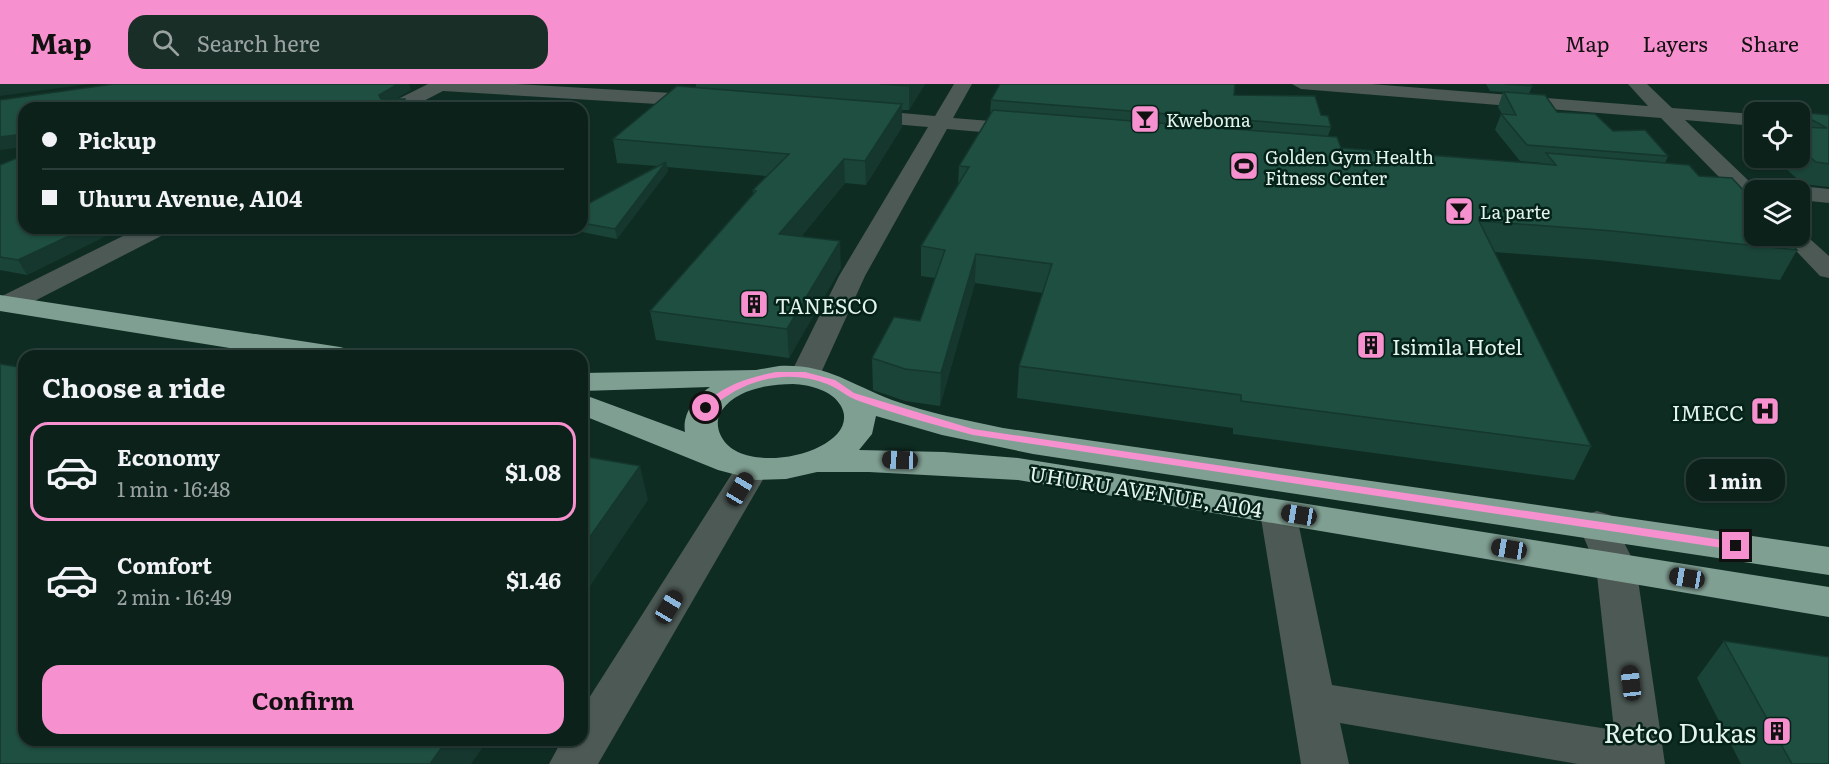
<!DOCTYPE html>
<html lang="en">
<head>
<meta charset="utf-8">
<style>
	body { margin:0; font-family:Literata,serif; background:#192e27; color:#f1f3f6; height:100vh; display:flex; flex-direction:column; font-size:22px; white-space:nowrap }
	* { box-sizing:border-box; margin:0 }
	p { font-size:20px; color:#9aa3a2 }
	.icon { flex:none; width:33px; height:33px; fill:none; stroke:currentColor; stroke-width:2; stroke-linecap:round; stroke-linejoin:round }
	.map { position:relative; flex:1; overflow:hidden }
	.side { position:absolute; left:18px; top:266px; width:570px; height:396px; display:flex; flex-direction:column; background:#0b211a; border-radius:18px; box-shadow:0 2px 4px #0004,0 0 0 2px #2b3e39 }
	.side>* { flex:none }
	.top-card { position:absolute; left:18px; top:18px; width:570px; height:132px; border-radius:18px; box-shadow:0 2px 4px #0004,0 0 0 2px #2b3e39; display:grid; align-content:center; height:132px; padding:0 24px; background:#0b211a }
	.controls { position:absolute; left:1744px; top:18px; display:grid; gap:12px }
	.controls a { display:grid; place-items:center; width:66px; height:66px; border-radius:12px; background:#0b211a; box-shadow:0 2px 4px #0004,0 0 0 2px #2b3e39; font-size:30px }
	.end { position:absolute; width:27px; height:27px; margin:-14px; border:8px solid #f790ce; background:#111; box-shadow:0 0 0 3px #111 }
	.from { border-radius:50% }
	.bubble { position:absolute; height:42px; border-radius:18px; background:#0b211a; box-shadow:0 2px 4px #0004,0 0 0 2px #2b3e39; font-size:20px; font-weight:700; line-height:42px; text-align:center }
	.car { position:absolute; width:18px; height:36px; margin:-18px -9px; border-radius:8px; box-shadow:0 0 4px 2px #0007; background:linear-gradient(#222 24%,#8ab4d8 0 40%,#222 0 76%,#8ab4d8 0 86%,#222 0) }
	.top-card b { display:flex; align-items:center; gap:21px; height:57px; font-size:22px }
	.top-card b+b { border-top:2px solid #2b3e39 }
	.top-card i { width:15px; height:15px; background:#f1f3f6 }
	ul { padding:0; list-style:none }
	li { display:flex; align-items:center; gap:18px; height:99px; margin:0 12px 9px; padding:0 12px; border:3px solid transparent; border-radius:18px }
	li div { flex:1 }
	li b { display:block; font-size:22px }
	li em { font-style:normal; font-weight:700 }
	li.active { border-color:#f790ce }
	li>.icon { width:54px; height:54px; stroke-width:1.5 }
	h2 { padding:0 24px; font-size:27px; line-height:72px }
	.primary-button { display:flex; gap:12px; margin-top:auto; padding:12px 24px }
	.primary-button a { flex:1; height:69px; border-radius:18px; background:#f790ce; color:#111; font-size:24px; font-weight:700; line-height:69px; text-align:center }
	header { display:flex; align-items:center; gap:36px; box-sizing:border-box; height:84px; padding:0 30px; background:#f790ce; color:#111 }
	header strong { font-size:28px }
	nav { display:flex; gap:33px; margin-inline-start:auto; font-size:21px }
	.search { width:420px; height:54px; background:#192e27; display:flex; align-items:center; gap:15px; box-sizing:border-box; padding:0 21px; border-radius:18px; color:#9aa3a2; font-size:22px }
	.map>svg:first-child { display:block }
</style>
</head>
<body>
<header>
<strong>Map</strong>
<div class="search"><svg class="icon" aria-label="search" viewBox="0 0 24 24"><circle cx="10" cy="10" r="6"/><path d="M15 15l6 6"/></svg>Search here</div>
<nav><a>Map</a><a>Layers</a><a>Share</a></nav>
</header>
<div class="map">
<svg width="1829" height="680" viewBox="0 0 1829 680">
	<rect width="100%" height="100%" fill="#0f2c23"/>
	<g fill="none" stroke-linecap="round" stroke-linejoin="round">
		<!-- minor -->
		<path fill="#4c5954" fill-rule="evenodd" d="M428 0H516L707 11 716 17 707 23 443 7 410 24H385L388 20Z
			M954 0H972L953 34 1027 40 1034 42 1037 46 1034 50 1027 52 947 45 865 192 820 291 816 298 805 300 794 298 790 291 839 192 928 43 857 37 847 31 857 25 935 32Z
			M1292 0H1371L1648 22 1628 0H1647L1672 24 1755 30V42L1685 36 1750 98 1775 101 1778 106H1755V115L1749 117 1737 111 1689 106 1686 101 1689 96H1722L1661 34 1301 5Z
			M1800 102 1829 105V119L1800 116V106H1790Z
			M139 144H170L167 149 17 226 0 227V213Z
			M1800 146 1829 172V194L1820 192 1782 152H1800Z
			M752 374 764 377 769 385 598 680H549L562 656H582V625L740 377Z
			M1278 416 1291 419 1296 428 1332 601 1614 646 1596 482 1578 440 1584 431 1597 427 1610 431 1636 482 1665 680H1578L1340 639 1349 680H1301L1260 428 1265 419Z"/>
		<!-- highway -->
		<path fill="#809f93" fill-rule="evenodd" d="M0 211 340 263 351 266 355 272H280L0 227Z
			M779 282C828 280 849 300 892 316 928 329 965 336 1003 344L1829 463V491L1033 370 942 351 876 332 872 350 859 366 944 368 1018 374 1829 503V533L1018 396 869 388H817L786 395 756 396 718 386 582 331V310L685 348C682 330 695 313 710 303L582 307V289L756 286ZM793 300C810 301 832 306 841 322 865 366 743 397 721 352 717 344 716 334 722 326 737 305 769 300 793 300Z"/>
	</g>
	<!-- wall -->
	<path fill="#1a4437" d="M696 0H925L909 26H902V43L866 101 845 99 801 153 841 184 789 274 656 256 650 227 753 110V106L766 92 667 83 668 87 617 155 562 144H582V123L657 82 617 79 613 55 696 3Z
		M1486 0H1530L1532 2 1529 10 1557 28 1613 47 1668 72 1665 79 1699 92 1797 166 1780 196 1600 176 1494 168 1591 362 1574 396 1233 350V344L1017 314 1019 282 1043 209 975 199 940 322 905 317 873 306 872 274 920 237 935 194 921 192V162L958 101 959 82 990 30 991 16 1234 11 1321 31 1331 43 1328 52 1341 64 1541 80 1542 79 1520 77 1495 46 1501 30H1502L1498 23 1503 8 1490 7Z
		M1797 28 1829 31V103L1803 100 1774 74H1800V28Z
		M0 81 24 144H122L27 191 0 186Z
		M1724 557 1829 680H1741L1697 594Z"/>
	<!-- shaded-wall -->
	<path fill="#15372d" d="M0 0H89L0 12Z
		M398 0H409L411 6 383 23 379 11Z
		M910 0H925L909 26V2Z
		M405 15 408 24H403Z
		M902 20V43L866 101 865 77Z
		M24 50V63L0 66V53Z
		M844 75 845 99 781 178 779 150Z
		M666 78 668 87 617 155 615 145Z
		M86 144H122L27 191 18 176Z
		M840 157 841 184 789 274 787 245Z
		M976 170 975 199 940 322 941 289Z
		M640 382 648 416 582 514V464Z
		M447 656H488L471 680H430Z"/>
	<!-- building -->
	<path fill="#1e4f40" stroke="#15372d" stroke-width="1.5" d="M113 0H398L379 11 381 15H405L403 24H24V50L0 53V16Z
		M880 0H910L909 2Z
		M1000 0H1235L1234 11 1315 12 1321 31 1328 32 1331 43 991 16Z
		M1505 0H1530L1532 2Z
		M677 2 902 20 865 77 844 75 779 150 840 157 787 245 650 227 756 107 753 106 789 70 613 55Z
		M1504 8 1545 11 1557 28 1595 30 1613 47 1645 46 1668 72 1527 61 1501 30 1516 31Z
		M993 26 1337 53 1341 64 1556 81 1546 69 1689 81 1699 92 1732 94 1755 119V152H1784L1797 166 1613 147 1479 137 1591 362 1241 317V311L1019 282 1052 180 976 170 941 289 905 285 872 274 894 233 920 237 945 166 921 162 969 83 959 82Z
		M1797 28 1829 31V80L1816 78 1800 65V43L1827 44Z
		M24 71V144H86L18 176 0 173V81Z
		M666 78 615 145 582 139V123Z
		M0 280 24 284V656H447L430 680H0Z
		M582 372 640 382 582 464Z
		M1724 557 1829 573V680H1792Z"/>
	<!-- route -->
	<path fill="#f790ce" d="M776 288H805L835 296 854 309 973 345 1736 458 1742 462 1736 466 973 351C934 341 896 330 859 317 847 313 838 304 827 300 785 283 740 297 709 326L701 324C722 301 747 294 776 288Z"/>
	<!-- icons -->
	<defs>
		<g id="bar-square" transform="scale(1.5)"><rect x="-9" y="-9" width="18" height="18" rx="4" fill="#f790ce" stroke="#052219"/><path d="M-6-5H6L.8 .8V4.5H3.5V6h-7V4.5H-.8V.8Z" fill="#111"/></g>
		<g id="stadium-square" transform="scale(1.5)"><rect x="-9" y="-9" width="18" height="18" rx="4" fill="#f790ce" stroke="#052219"/><path d="M0-5a6.5 5 0 1 0 0 10a6.5 5 0 1 0 0-10ZM-3.5-1.8h7v3.6h-7Z" fill="#111"/></g>
		<g id="building-square" transform="scale(1.5)"><rect x="-9" y="-9" width="18" height="18" rx="4" fill="#f790ce" stroke="#052219"/><path d="M-4-6H4V6H1V3H-1V6H-4ZM-2.5-4.3h1.7v1.8h-1.7ZM.8-4.3h1.7v1.8H.8ZM-2.5-1h1.7V.8h-1.7ZM.8-1h1.7V.8H.8Z" fill="#111"/></g>
		<g id="hospital-square" transform="scale(1.5)"><rect x="-9" y="-9" width="18" height="18" rx="4" fill="#f790ce" stroke="#052219"/><path d="M-5-5h3v3.5h4V-5h3V5h-3V1.5h-4V5h-3Z" fill="#111"/></g>
	</defs>
	<g fill-rule="evenodd">
		<use href="#bar-square" x="1145" y="35"/>
		<use href="#stadium-square" x="1244" y="82"/>
		<use href="#bar-square" x="1459" y="127"/>
		<use href="#building-square" x="754" y="220"/>
		<use href="#building-square" x="1371" y="261"/>
		<use href="#hospital-square" x="1765" y="327"/>
		<use href="#building-square" x="1777" y="647"/>
	</g>
	<g text-anchor="middle" dominant-baseline="central" stroke-width="5" stroke-linejoin="round" paint-order="stroke">
		<!-- far-poi labels -->
		<g font-size="18" fill="#e3f3ed" stroke="#052219" text-anchor="start">
			<text x="1166" y="35">Kweboma</text>
			<text x="1265" y="72">Golden Gym Health<tspan x="1265" dy="21">Fitness Center</tspan></text>
			<text x="1480" y="127">La parte</text>
		</g>
		<!-- poi labels -->
		<g font-size="21" fill="#e3f3ed" stroke="#052219" text-anchor="start">
			<text x="775" y="220">TANESCO</text>
			<text x="1392" y="261">Isimila Hotel</text>
			<text x="1744" y="327" text-anchor="end">IMECC</text>
		</g>
		<!-- street labels -->
		<g font-size="21" fill="#e3f3ed" stroke="#052219">
			<text transform="translate(1146 406) rotate(9)">UHURU AVENUE, A104</text>
		</g>
		<!-- near-poi labels -->
		<g font-size="26" fill="#e3f3ed" stroke="#052219" text-anchor="end">
			<text x="1756" y="647">Retco Dukas</text>
		</g>
	</g>
</svg>
<div class="controls">
<a><svg class="icon" aria-label="locate" viewBox="0 0 24 24"><circle cx="12" cy="12" r="6"/><path d="M12 2v4M12 18v4M2 12h4M18 12h4"/></svg></a>
<a><svg class="icon" aria-label="layers" viewBox="0 0 24 24"><path d="M12 4l9 5-9 5-9-5zM3 14l9 5 9-5"/></svg></a>
</div>
<i class="end from" style="left:706px;top:324px"></i>
<i class="end" style="left:1736px;top:462px"></i>
<div class="bubble" style="left:1686px;top:375px;width:99px">1 min</div>
<i class="car" style="left:900px;top:376px;rotate:272deg"></i>
<i class="car" style="left:740px;top:405px;rotate:31deg"></i>
<i class="car" style="left:1299px;top:431px;rotate:280deg"></i>
<i class="car" style="left:1509px;top:465px;rotate:279deg"></i>
<i class="car" style="left:1687px;top:494px;rotate:280deg"></i>
<i class="car" style="left:669px;top:523px;rotate:31deg"></i>
<i class="car" style="left:1631px;top:599px;rotate:353deg"></i>
<div class="top-card">
<b><i class="from"></i>Pickup</b>
<b><i></i>Uhuru Avenue, A104</b>
</div>
<section class="side">
<h2>Choose a ride</h2>
<ul>
<li class="active"><svg class="icon" aria-label="car" viewBox="0 0 24 24"><path d="M5 17H2v-5l4-1 3-4h7l3 4 3 1v5h-3M9 17h6M6 11h13"/><circle cx="7" cy="17" r="2"/><circle cx="17" cy="17" r="2"/></svg><div><b>Economy</b><p>1 min · 16:48</p></div><em>$1.08</em></li>
<li><svg class="icon" aria-label="car" viewBox="0 0 24 24"><path d="M5 17H2v-5l4-1 3-4h7l3 4 3 1v5h-3M9 17h6M6 11h13"/><circle cx="7" cy="17" r="2"/><circle cx="17" cy="17" r="2"/></svg><div><b>Comfort</b><p>2 min · 16:49</p></div><em>$1.46</em></li>
</ul>
<div class="primary-button"><a>Confirm</a></div>
</section>
</div>
</body>
</html>
